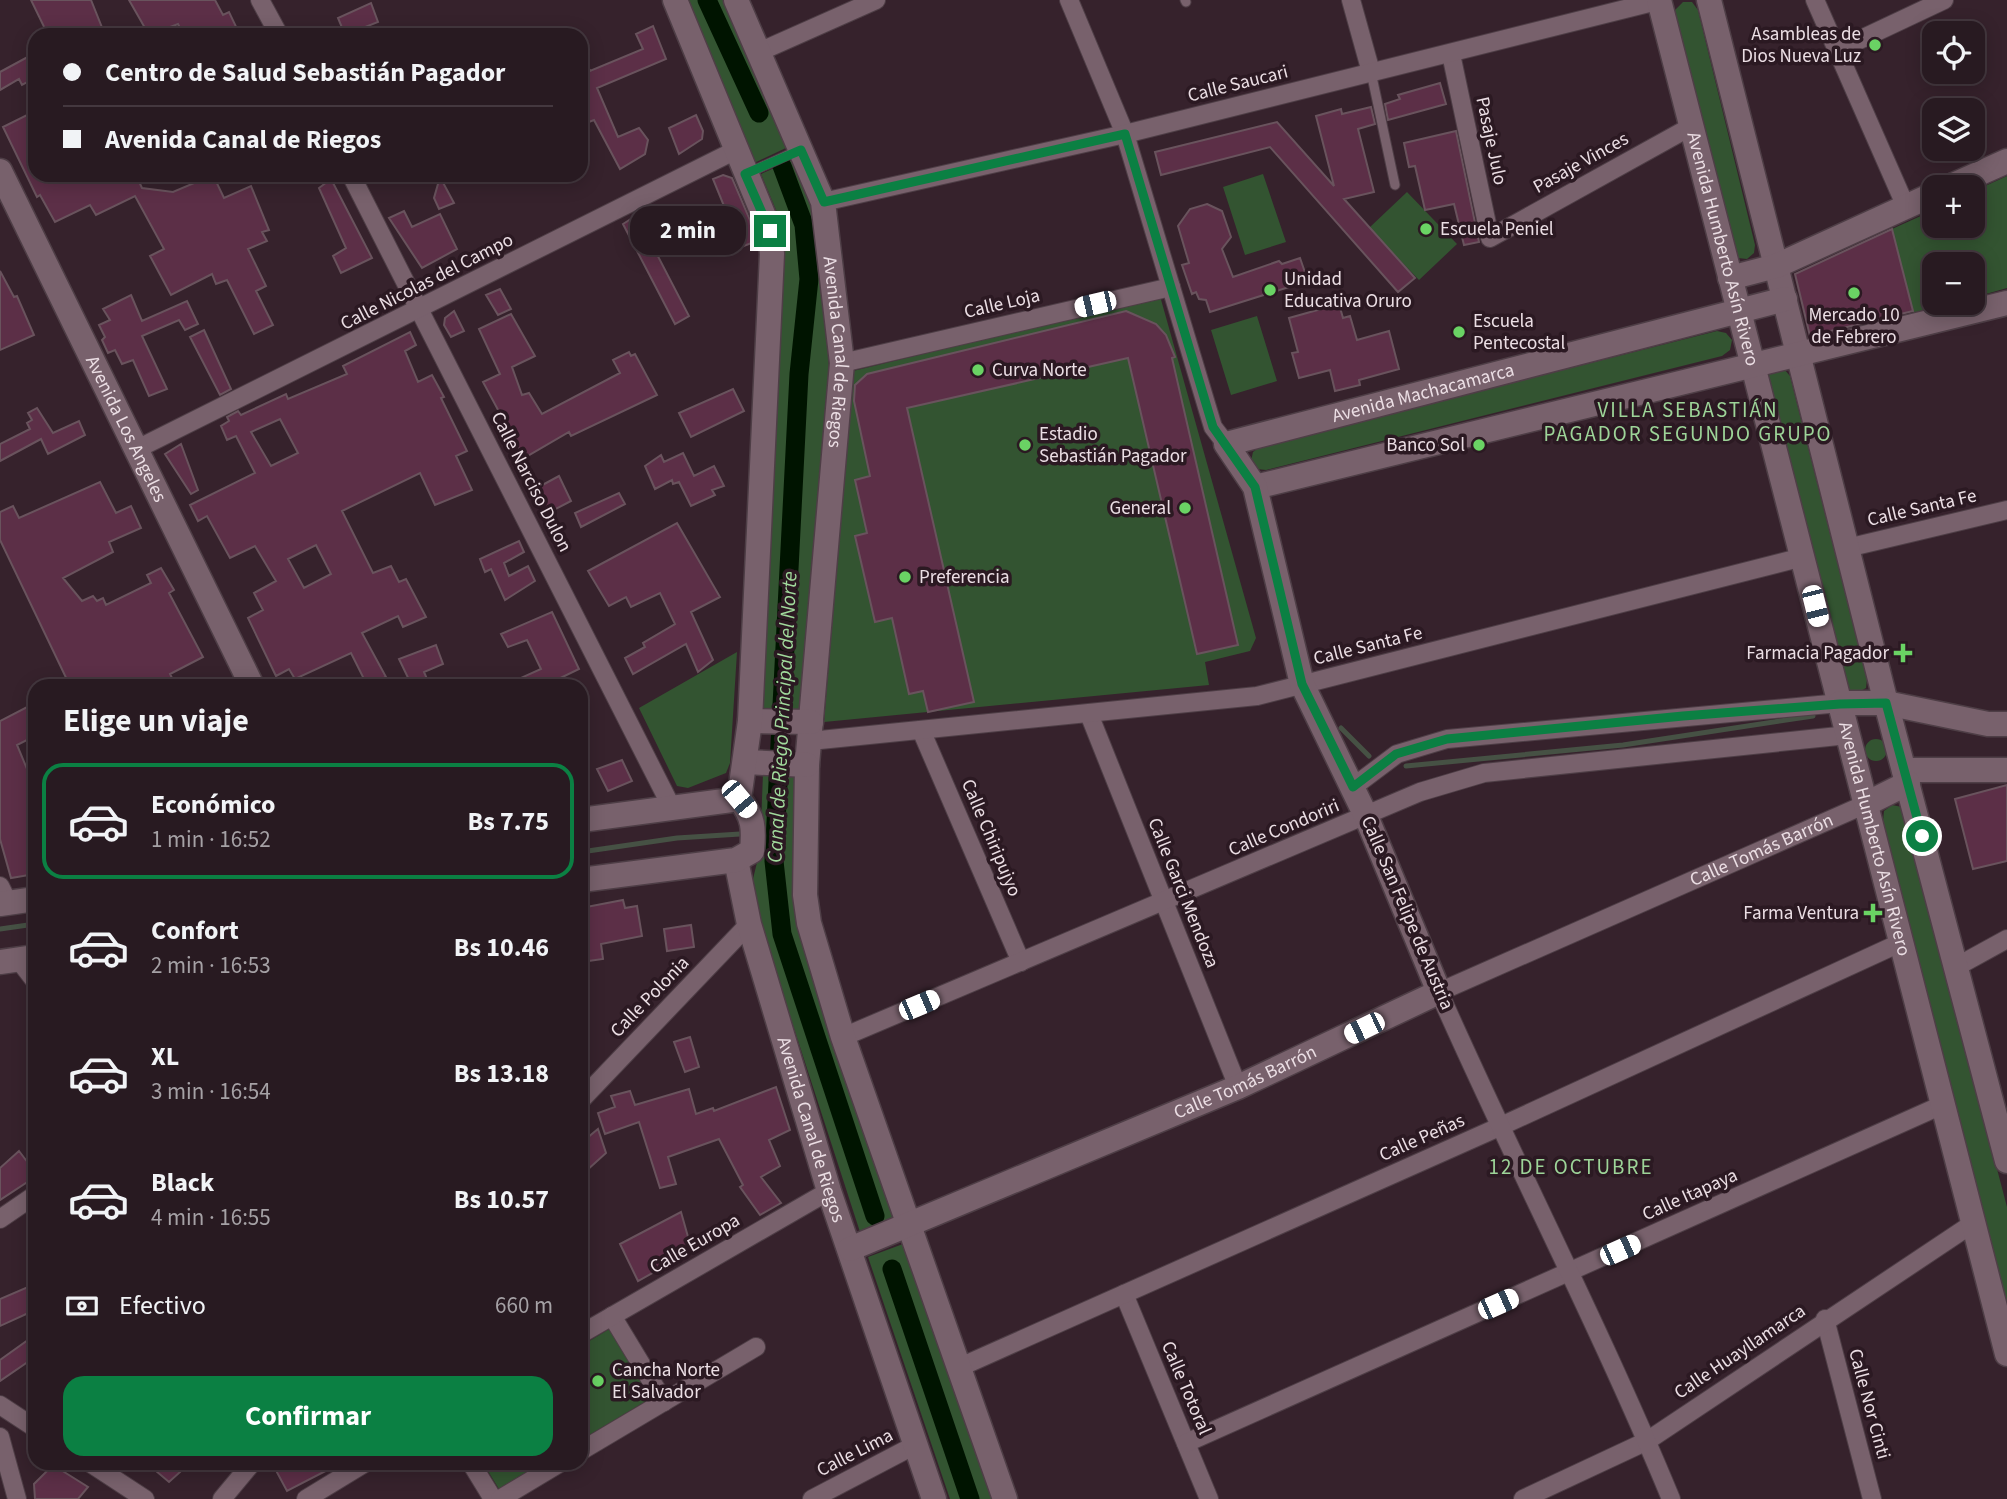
<!DOCTYPE html>
<html lang="es">
<head>
<meta charset="utf-8">
<style>
	body { margin:0; font-family:"Source Sans 3",sans-serif; background:#30232a; color:#f1f3f6; height:100vh; display:flex; flex-direction:column; font-size:26px; white-space:nowrap }
	* { box-sizing:border-box; margin:0 }
	p { font-size:23px; color:#a5a1a5 }
	.icon { flex:none; width:38px; height:38px; fill:none; stroke:currentColor; stroke-width:2; stroke-linecap:round; stroke-linejoin:round }
	.map { position:relative; flex:1; overflow:hidden }
	.drawer { position:absolute; left:28px; top:679px; width:560px; height:791px; display:flex; flex-direction:column; background:#281a21; border-radius:21px; box-shadow:0 4px 18px #0003,0 0 0 2px #44383f }
	.drawer>* { flex:none }
	.guide { position:absolute; left:28px; top:28px; width:560px; height:154px; border-radius:21px; box-shadow:0 4px 18px #0003,0 0 0 2px #44383f; display:grid; align-content:center; height:154px; padding:0 35px; background:#281a21 }
	.fabs { position:absolute; left:1922px; top:21px; display:grid; gap:14px }
	.fabs a { display:grid; place-items:center; width:63px; height:63px; border-radius:14px; background:#281a21; box-shadow:0 4px 18px #0003,0 0 0 2px #44383f; font-size:35px }
	.end { position:absolute; width:32px; height:32px; margin:-16px; border:9px solid #0b8043; background:#fff; box-shadow:0 0 0 4px #fff }
	.from { border-radius:50% }
	.bubble { position:absolute; height:49px; border-radius:21px; background:#281a21; box-shadow:0 4px 18px #0003,0 0 0 2px #44383f; font-size:23px; font-weight:700; line-height:49px; text-align:center }
	.car { position:absolute; width:21px; height:42px; margin:-21px -10px; border-radius:9px; box-shadow:0 0 5px 2px #0007; background:linear-gradient(#fff 24%,#345 0 40%,#fff 0 76%,#345 0 86%,#fff 0) }
	.guide b { display:flex; align-items:center; gap:24px; height:66px; font-size:26px }
	.guide b+b { border-top:2px solid #44383f }
	.guide i { width:18px; height:18px; background:#f1f3f6 }
	ul { padding:0; list-style:none }
	li { display:flex; align-items:center; gap:21px; height:116px; margin:0 14px 10px; padding:0 21px; border:4px solid transparent; border-radius:21px }
	li div { flex:1 }
	li b { display:block; font-size:26px }
	li em { font-style:normal; font-weight:700 }
	li.current { border-color:#0b8043 }
	li>.icon { width:63px; height:63px; stroke-width:1.5 }
	h2 { padding:0 35px; font-size:32px; line-height:84px }
	.pay { display:flex; align-items:center; gap:18px; height:77px; padding:0 35px; font-size:26px }
	.pay p { margin-inline-start:auto }
	.action { display:flex; gap:14px; margin-top:auto; padding:14px 35px }
	.action a { flex:1; height:80px; border-radius:21px; background:#0b8043; color:#fff; font-size:28px; font-weight:700; line-height:80px; text-align:center }
	.map>svg:first-child { display:block }
</style>
</head>
<body>
<div class="map">
<svg width="2007" height="1499" viewBox="0 0 2007 1499">
	<rect width="100%" height="100%" fill="#36222c"/>
	<!-- green -->
	<path fill="#335431" d="M685 0H726L788 147 752 164Z
		M1683 2H1692L1698 10 1755 245 1754 253 1747 259 1738 258 1674 11Z
		M797 158 815 204 823 247 829 370 802 712H762L785 247 776 210 761 174Z
		M1263 174 1286 242 1245 255 1223 187Z
		M2007 176V288L1972 298V264H1934V303H1957L1914 316 1892 229 1934 210V226H1972V192Z
		M1407 192 1457 244 1419 280 1369 228Z
		M1160 296 1256 638 1250 651 1205 662 1209 685 824 722 853 371Z
		M1257 316 1277 381 1231 395 1211 330Z
		M1717 331 1726 333 1732 340 1730 350 1722 356 1266 470 1257 469 1251 461 1253 452 1261 446Z
		M1784 369 1790 376 1867 679 1866 688 1855 694 1847 690 1767 377 1768 373Z
		M737 652 730 763 726 773 688 788 677 786 639 708Z
		M1865 750a11 11 0 1 1 22 0a11 11 0 1 1-22 0Z
		M763 773 799 775 809 959 894 1221 861 1235 765 939 753 879 760 850Z
		M1892 805 1902 807 2007 1207V1314L1883 821 1884 811Z
		M903 1244 994 1499H950L868 1257Z
		M611 1328 653 1397 581 1440V1346Z
		M483 1463H543L499 1489Z"/>
	<g fill="none" stroke-linecap="round" stroke-linejoin="round">
		<!-- stream -->
		<path stroke="#465144" stroke-width="5" d="M1341 728 1369 756
			M1406 766 1623 745 1813 716
			M581 852 677 838 740 834
			M0 929 35 924"/>
		<!-- canal -->
		<path stroke="#001400" stroke-width="19" d="M707 0 759 113
			M782 166 804 225 809 279 799 374 774 861 782 934 875 1216
			M892 1269 970 1499"/>
	</g>
	<!-- building -->
	<path fill="#5c2f47" stroke="#69535d" stroke-width="2" fill-rule="evenodd" d="M31 0H91L105 35H48Z
		M129 0H215L223 15 229 12 240 35H184L178 24 149 35Z
		M371 3 378 22 345 35 338 18Z
		M653 26 666 59 597 88 618 137 639 128 648 140 645 154 620 169 594 120 581 125V51L590 71 643 49 636 34Z
		M35 53V78L22 85 19 79 0 90V72Z
		M1440 83 1446 104 1388 120 1385 104 1400 99 1398 95Z
		M1371 107 1375 124 1358 129 1374 192 1344 199 1415 278 1398 292 1270 147 1161 175 1155 152 1277 122 1334 186 1316 116 1341 109 1342 114Z
		M35 111V175H136L142 188 173 192 213 175 224 198 251 186 269 230 262 232 267 241 248 249 266 286 256 291 273 325 254 334 227 280 216 284 212 274 171 295 150 256 164 249 135 196 96 215 90 205 55 222 40 195 37 197 3 127Z
		M696 115 703 131 702 139 679 154 669 128Z
		M1456 131 1479 242 1464 245 1454 204 1425 210 1415 166 1409 167 1404 143Z
		M723 175 732 178 750 220 754 242 736 249 727 231 733 228 713 179Z
		M440 177 454 203 439 209 434 198Z
		M331 179 372 258 341 273 333 256 346 248 319 188Z
		M1207 204 1222 211 1231 237 1222 249 1233 277 1279 261 1282 264 1300 258 1308 281 1210 312 1206 300 1199 299 1196 292 1192 294 1182 265 1189 263 1178 226 1190 209Z
		M404 211 412 227 440 214 457 249 422 268 389 218Z
		M642 212 654 236 649 239 689 316 675 324 623 224Z
		M1892 229 1913 311 1810 336 1795 274Z
		M0 271 14 297 17 296 34 335 0 350Z
		M500 289 511 309 498 315 486 295Z
		M131 295 142 321 187 301 198 324 185 330 179 320 142 336 167 389 149 396 133 360 122 364 115 350 108 353 102 340 105 337 99 325 110 320 103 309Z
		M1339 304 1343 318 1350 316 1357 340 1389 331 1399 369 1359 380 1360 385 1335 391 1330 370 1299 378 1292 353 1298 352 1289 318Z
		M454 311 464 331 451 337 444 325 445 318Z
		M1126 311 1156 324 1166 335 1175 357 1172 358 1238 645 1197 654 1128 358 907 408 974 702 928 712 923 691 909 694 892 618 875 622 855 536 867 533 855 480 870 476 854 401 855 385 867 374Z
		M511 314 535 356 512 367 522 395 529 393 542 414 620 373 613 360 629 352 631 356 635 354 657 395 571 436 569 432 524 458 483 382 500 374 479 329Z
		M204 330 231 389 220 395 190 337Z
		M410 332 416 345 405 351 418 382 432 375 444 397 441 398 467 451 456 456 472 490 435 505 420 473 342 511 373 573 391 566 399 582 406 579 426 617 403 627 398 616 362 633 386 677 367 685 351 653 295 679 289 669 276 676 248 618 263 610 254 593 276 581 255 546 230 558 207 516 198 521 190 505 255 473 236 436 227 440 221 426 229 421 227 417 238 411 241 415 286 394 288 399 347 374 343 366ZM280 419 298 453 271 466 251 432ZM316 545 331 574 304 588 288 559Z
		M733 389 744 411 691 437 679 413Z
		M37 408 53 433 79 421 85 435 48 454 41 439 0 461V444L30 429 27 423 32 420 28 413Z
		M181 444 198 490 191 494 165 454Z
		M683 453 694 476 714 466 724 486 712 490 715 495 691 506 679 482 673 484 672 480 655 489 645 466 661 455 664 462Z
		M559 476 571 501 546 514 535 489Z
		M100 482 116 513 131 506 141 528 109 542 113 552 63 578 82 601 93 596 97 601 103 598 106 605 151 583 147 575 161 568 174 590 169 593 203 657 170 674 176 686H70L0 540V512L13 506 19 518Z
		M619 493 625 504 581 527 575 513Z
		M677 523 720 597 691 612 713 660 698 672 686 644 633 674 625 658 645 647 643 643 675 624 660 593 631 607 626 597 609 606 588 571Z
		M519 541 524 552 504 563 509 576 528 566 535 581 505 600 491 569 485 572 480 559Z
		M552 612 579 669 544 686H503L541 669 527 640 508 647 501 634Z
		M436 645 443 664 424 672 430 686H412L399 659Z
		M35 703V736L17 745 35 788V874L11 878 0 839V721Z
		M622 760 632 781 608 791 597 769Z
		M2007 785V861L1973 869 1955 799Z
		M623 900 625 908 637 906 642 936 601 944 603 959 581 962V908Z
		M691 925 694 947 667 951 664 929Z
		M690 1037 699 1067 685 1072 674 1042Z
		M776 1087 790 1130 769 1140 780 1166 761 1177 781 1203 760 1215 740 1187 743 1185 719 1139 668 1157 676 1184 660 1188 639 1122 605 1134 598 1113 615 1107 611 1096 630 1091 635 1105 689 1089 696 1114 713 1108 714 1111Z
		M598 1129 606 1153 585 1172 581 1143Z
		M19 1151 35 1172V1177L0 1200V1168Z
		M681 1212 692 1251 638 1281 620 1244Z
		M35 1284V1310L0 1326V1299Z
		M35 1335V1357L0 1381V1360Z
		M164 1463H190L169 1482 156 1471Z
		M272 1463H341L287 1491Z
		M53 1465 88 1487 78 1499H35L34 1484Z"/>
	<g fill="none" stroke-linecap="round" stroke-linejoin="round">
		<!-- lane casing -->
		<g stroke="#4e3e46" stroke-width="11">
			<path id="lane" d="M1185 0 1186 2
				M1371 72 1395 185
				M748 173 799 150"/>
		</g>
		<!-- street casing -->
		<g stroke="#4e3e46" stroke-width="20">
			<g id="street">
				<path d="M260 0 279 35"/>
				<path d="M1069 0 1125 134 1213 427 1226 444"/>
				<path d="M1351 0 1371 72"/>
				<path d="M1815 0 1906 207"/>
				<path d="M1838 50 1944 0"/>
				<path d="M759 52 876 0"/>
				<path d="M1451 54 1490 238 1692 126"/>
				<path d="M351 175 672 808"/>
				<path d="M823 202 1125 134 1661 0"/>
				<path d="M842 363 1171 287"/>
				<path d="M137 449 736 150"/>
				<path d="M1847 548 2007 510"/>
				<path d="M1089 714 1238 1087"/>
				<path d="M921 730 1021 962"/>
				<path d="M810 741 1257 696 1803 557"/>
				<path d="M1353 787 1397 754 1447 739 1840 703"/>
				<path d="M0 886 8 902"/>
				<path d="M18 959 35 981"/>
				<path d="M1956 967 2007 939"/>
				<path d="M843 1037 1420 792 1484 773 1848 735"/>
				<path d="M581 1100 749 924"/>
				<path d="M0 1219 35 1195"/>
				<path d="M1124 1294 1209 1499"/>
				<path d="M612 1316 664 1402"/>
				<path d="M1825 1319 1872 1499"/>
				<path d="M581 1334 829 1191"/>
				<path d="M958 1368 1499 1127 1902 942"/>
				<path d="M0 1405 35 1428"/>
				<path d="M0 1437 17 1499"/>
				<path d="M1186 1443 1942 1105"/>
				<path d="M581 1451 756 1347"/>
				<path d="M90 1463 145 1499"/>
				<path d="M471 1463 493 1499"/>
				<path d="M222 1499 252 1463"/>
				<path d="M306 1499 365 1463"/>
				<path d="M500 1499 560 1463"/>
				<path d="M812 1499 917 1444"/>
				<path d="M1523 1499 1647 1441 1972 1224"/>
				<path id="s1" d="M1671 1499C1600 1327 1514 1162 1439 992L1866 804"/>
			</g>
		</g>
		<!-- secondary casing -->
		<g stroke="#4e3e46" stroke-width="27">
			<g id="secondary">
				<path id="s2" d="M736 0 823 202 842 363 807 765 805 895 809 923 843 1037 1005 1499"/>
				<path id="s3" d="M1659 0 2007 1354"/>
				<path d="M1709 0 1886 703 2007 1161"/>
				<path id="s4" d="M0 171 252 686"/>
				<path d="M1949 187 2007 161"/>
				<path d="M1730 278 1776 266 1934 194"/>
				<path d="M1255 487 2007 303"/>
				<path d="M1840 703H1886L1988 724H2007"/>
				<path d="M750 721 811 722"/>
				<path d="M746 762 807 765"/>
				<path d="M1904 770H2007"/>
				<path d="M1866 804 1908 783"/>
				<path d="M581 820 739 799"/>
				<path id="s5" d="M736 860 749 924 829 1191 934 1499"/>
				<path d="M581 880 736 860 752 851C754 829 754 817 739 799L750 721 772 254 770 231 675 0"/>
				<path d="M0 904 35 899"/>
				<path d="M0 962 35 957"/>
				<path id="s6" d="M850 1249 1238 1087 1439 992 1366 816 1302 684 1255 487 1226 444 1785 299"/>
			</g>
		</g>
		<!-- lane -->
		<use href="#lane" stroke="#78616c" stroke-width="9"/>
		<!-- street -->
		<use href="#street" stroke="#78616c" stroke-width="18"/>
		<!-- secondary -->
		<use href="#secondary" stroke="#78616c" stroke-width="24"/>
	</g>
	<g fill="none" stroke-linecap="round" stroke-linejoin="round">
		<!-- route -->
		<path stroke="#0b8043" stroke-width="9" d="M770 231 745 174 801 150 824 202 1125 134 1213 427 1255 487 1302 684 1353 787 1396 754 1447 739 1683 716 1840 704 1886 703 1922 836"/>
	</g>
	<!-- markers -->
	<g fill="#6ad364" stroke="#2b1922" stroke-width="2.5">
		<circle cx="1875" cy="45" r="7"/>
		<circle cx="1426" cy="229" r="7"/>
		<circle cx="1270" cy="290" r="7"/>
		<circle cx="1854" cy="293" r="7"/>
		<circle cx="1459" cy="332" r="7"/>
		<circle cx="978" cy="370" r="7"/>
		<circle cx="1025" cy="445" r="7"/>
		<circle cx="1479" cy="445" r="7"/>
		<circle cx="1185" cy="508" r="7"/>
		<circle cx="905" cy="577" r="7"/>
		<path d="M1899.5 642.5h7v7h7v7h-7v7h-7v-7h-7v-7h7z"/>
		<path d="M1869.5 902.5h7v7h7v7h-7v7h-7v-7h-7v-7h7z"/>
		<circle cx="598" cy="1381" r="7"/>
	</g>
	<g text-anchor="middle" dominant-baseline="central" stroke-width="7" stroke-linejoin="round" paint-order="stroke">
		<!-- poi labels -->
		<g font-size="19" fill="#ebdee4" stroke="#2b1922" text-anchor="start">
			<text x="1861" y="34" text-anchor="end">Asambleas de<tspan x="1861" dy="22">Dios Nueva Luz</tspan></text>
			<text x="1440" y="229">Escuela Peniel</text>
			<text x="1284" y="279">Unidad<tspan x="1284" dy="22">Educativa Oruro</tspan></text>
			<text x="1854" y="315" text-anchor="middle">Mercado 10<tspan x="1854" dy="22">de Febrero</tspan></text>
			<text x="1473" y="321">Escuela<tspan x="1473" dy="22">Pentecostal</tspan></text>
			<text x="992" y="370">Curva Norte</text>
			<text x="1039" y="434">Estadio<tspan x="1039" dy="22">Sebastián Pagador</tspan></text>
			<text x="1465" y="445" text-anchor="end">Banco Sol</text>
			<text x="1171" y="508" text-anchor="end">General</text>
			<text x="919" y="577">Preferencia</text>
			<text x="1889" y="653" text-anchor="end">Farmacia Pagador</text>
			<text x="1859" y="913" text-anchor="end">Farma Ventura</text>
			<text x="612" y="1370">Cancha Norte<tspan x="612" dy="22">El Salvador</tspan></text>
		</g>
		<!-- street labels -->
		<g font-size="19" fill="#ebdee4" stroke="#2b1922">
			<text transform="translate(1238 84) rotate(-14)">Calle Saucari</text>
			<text transform="translate(1491 141) rotate(78)">Pasaje Julo</text>
			<text transform="translate(1581 163) rotate(-29)">Pasaje Vinces</text>
			<text stroke="none"><textPath href="#s3" startOffset="257">Avenida Humberto Asín Rivero</textPath></text>
			<text transform="translate(427 282) rotate(-27)">Calle Nicolas del Campo</text>
			<text transform="translate(1002 304) rotate(-13)">Calle Loja</text>
			<text stroke="none"><textPath href="#s2" startOffset="371">Avenida Canal de Riegos</textPath></text>
			<text stroke="none"><textPath href="#s6" startOffset="1438">Avenida Machacamarca</textPath></text>
			<text stroke="none"><textPath href="#s4" startOffset="287">Avenida Los Angeles</textPath></text>
			<text transform="translate(531 482) rotate(63)">Calle Narciso Dulon</text>
			<text transform="translate(1922 508) rotate(-13)">Calle Santa Fe</text>
			<text transform="translate(1368 646) rotate(-14)">Calle Santa Fe</text>
			<text transform="translate(1284 828) rotate(-23)">Calle Condoriri</text>
			<text transform="translate(991 838) rotate(67)">Calle Chiripujyo</text>
			<text stroke="none"><textPath href="#s3" startOffset="866">Avenida Humberto Asín Rivero</textPath></text>
			<text stroke="none"><textPath href="#s1" startOffset="910">Calle Tomás Barrón</textPath></text>
			<text transform="translate(1183 893) rotate(68)">Calle Garci Mendoza</text>
			<text transform="translate(1407 913) rotate(67)">Calle San Felipe de Austria</text>
			<text transform="translate(650 997) rotate(-46)">Calle Polonia</text>
			<text stroke="none"><textPath href="#s6" startOffset="429">Calle Tomás Barrón</textPath></text>
			<text stroke="none"><textPath href="#s5" startOffset="280">Avenida Canal de Riegos</textPath></text>
			<text transform="translate(1422 1138) rotate(-24)">Calle Peñas</text>
			<text transform="translate(1690 1195) rotate(-24)">Calle Itapaya</text>
			<text transform="translate(695 1244) rotate(-30)">Calle Europa</text>
			<text transform="translate(1740 1352) rotate(-34)">Calle Huayllamarca</text>
			<text transform="translate(1186 1388) rotate(67)">Calle Totoral</text>
			<text transform="translate(1869 1404) rotate(75)">Calle Nor Cinti</text>
			<text transform="translate(855 1453) rotate(-27)">Calle Lima</text>
		</g>
		<!-- neighbourhood labels -->
		<g font-size="21" letter-spacing="2" fill="#9dd498" stroke="#2b1922">
			<text x="1688" y="410">VILLA SEBASTIÁN<tspan x="1688" dy="24">PAGADOR SEGUNDO GRUPO</tspan></text>
			<text x="1571" y="1167">12 DE OCTUBRE</text>
		</g>
		<!-- water labels -->
		<g font-size="21" font-style="italic" fill="#a1da9c" stroke="#2b1922">
			<text transform="translate(782 717) rotate(-87)">Canal de Riego Principal del Norte</text>
		</g>
	</g>
</svg>
<div class="fabs">
<a><svg class="icon" aria-label="locate" viewBox="0 0 24 24"><circle cx="12" cy="12" r="6"/><path d="M12 2v4M12 18v4M2 12h4M18 12h4"/></svg></a>
<a><svg class="icon" aria-label="layers" viewBox="0 0 24 24"><path d="M12 4l9 5-9 5-9-5zM3 14l9 5 9-5"/></svg></a>
<a>+</a>
<a>−</a>
</div>
<i class="end from" style="left:1922px;top:836px"></i>
<i class="end" style="left:770px;top:231px"></i>
<div class="bubble" style="left:630px;top:206px;width:116px">2 min</div>
<i class="car" style="left:1095px;top:304px;rotate:257deg"></i>
<i class="car" style="left:1815px;top:606px;rotate:166deg"></i>
<i class="car" style="left:739px;top:799px;rotate:140deg"></i>
<i class="car" style="left:919px;top:1005px;rotate:67deg"></i>
<i class="car" style="left:1364px;top:1028px;rotate:244deg"></i>
<i class="car" style="left:1620px;top:1250px;rotate:66deg"></i>
<i class="car" style="left:1498px;top:1304px;rotate:66deg"></i>
<div class="guide">
<b><i class="from"></i>Centro de Salud Sebastián Pagador</b>
<b><i></i>Avenida Canal de Riegos</b>
</div>
<section class="drawer">
<h2>Elige un viaje</h2>
<ul>
<li class="current"><svg class="icon" aria-label="car" viewBox="0 0 24 24"><path d="M5 17H2v-5l4-1 3-4h7l3 4 3 1v5h-3M9 17h6M6 11h13"/><circle cx="7" cy="17" r="2"/><circle cx="17" cy="17" r="2"/></svg><div><b>Económico</b><p>1 min · 16:52</p></div><em>Bs 7.75</em></li>
<li><svg class="icon" aria-label="car" viewBox="0 0 24 24"><path d="M5 17H2v-5l4-1 3-4h7l3 4 3 1v5h-3M9 17h6M6 11h13"/><circle cx="7" cy="17" r="2"/><circle cx="17" cy="17" r="2"/></svg><div><b>Confort</b><p>2 min · 16:53</p></div><em>Bs 10.46</em></li>
<li><svg class="icon" aria-label="car" viewBox="0 0 24 24"><path d="M5 17H2v-5l4-1 3-4h7l3 4 3 1v5h-3M9 17h6M6 11h13"/><circle cx="7" cy="17" r="2"/><circle cx="17" cy="17" r="2"/></svg><div><b>XL</b><p>3 min · 16:54</p></div><em>Bs 13.18</em></li>
<li><svg class="icon" aria-label="car" viewBox="0 0 24 24"><path d="M5 17H2v-5l4-1 3-4h7l3 4 3 1v5h-3M9 17h6M6 11h13"/><circle cx="7" cy="17" r="2"/><circle cx="17" cy="17" r="2"/></svg><div><b>Black</b><p>4 min · 16:55</p></div><em>Bs 10.57</em></li>
</ul>
<div class="pay"><svg class="icon" aria-label="cash" viewBox="0 0 24 24"><path d="M3 7h18v10H3z"/><circle cx="12" cy="12" r="2"/></svg>Efectivo<p>660 m</p></div>
<div class="action"><a>Confirmar</a></div>
</section>
</div>
</body>
</html>
